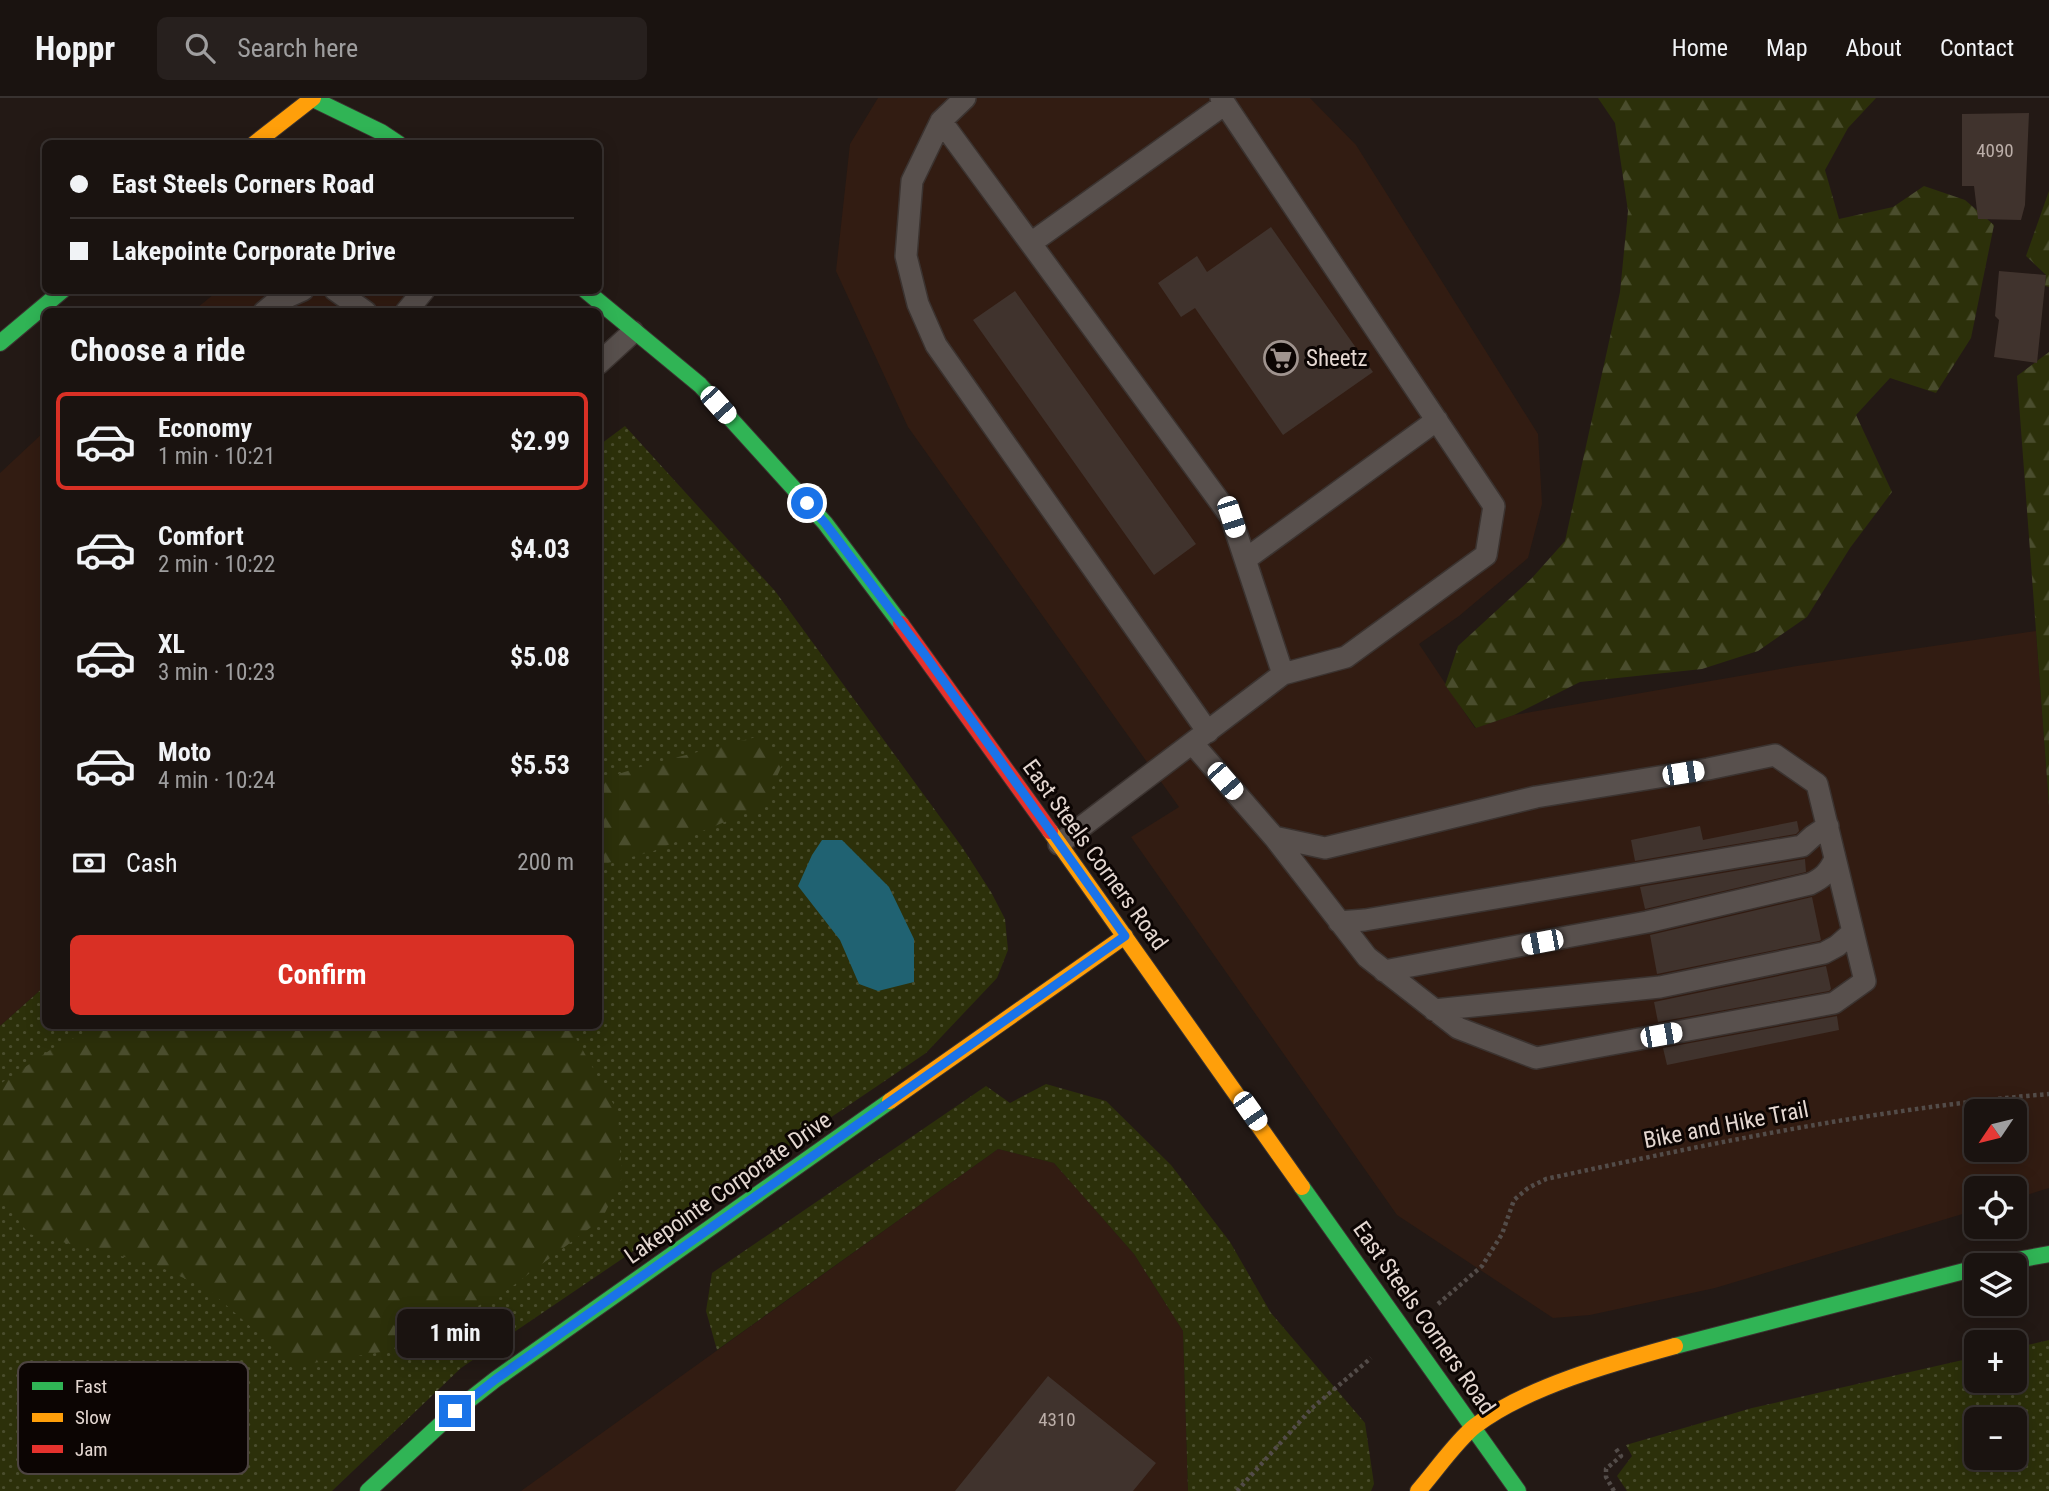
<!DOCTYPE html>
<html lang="en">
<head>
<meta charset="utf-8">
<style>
	body { margin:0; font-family:"Roboto Condensed",sans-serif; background:#27201e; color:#f1f3f6; height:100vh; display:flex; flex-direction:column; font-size:26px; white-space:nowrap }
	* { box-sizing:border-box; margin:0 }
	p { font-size:23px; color:#9f9e9f }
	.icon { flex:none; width:38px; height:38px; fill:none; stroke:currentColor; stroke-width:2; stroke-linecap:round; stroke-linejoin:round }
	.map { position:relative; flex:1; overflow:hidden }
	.panel { position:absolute; left:42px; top:210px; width:560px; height:721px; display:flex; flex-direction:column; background:#1a1310; border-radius:10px; box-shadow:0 4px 18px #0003,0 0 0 2px #383230 }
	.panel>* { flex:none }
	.hud { position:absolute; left:42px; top:42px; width:560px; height:154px; border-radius:10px; box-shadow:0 4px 18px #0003,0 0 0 2px #383230; display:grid; align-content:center; height:154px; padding:0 28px; background:#1a1310 }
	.needle { width:46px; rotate:235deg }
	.controls { position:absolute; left:1964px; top:1001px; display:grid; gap:14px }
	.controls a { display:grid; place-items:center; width:63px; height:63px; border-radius:10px; background:#1a1310; box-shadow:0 4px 18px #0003,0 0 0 2px #383230; font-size:35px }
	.end { position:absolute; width:32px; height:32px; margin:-16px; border:9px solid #1a73e8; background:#fff; box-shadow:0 0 0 4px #fff }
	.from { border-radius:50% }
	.bubble { position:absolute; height:49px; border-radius:10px; background:#1a1310; box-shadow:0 4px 18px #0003,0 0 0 2px #383230; font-size:23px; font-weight:700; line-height:49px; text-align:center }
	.car { position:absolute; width:21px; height:42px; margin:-21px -10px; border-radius:9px; box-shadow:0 0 5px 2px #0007; background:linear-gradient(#fff 24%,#345 0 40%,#fff 0 76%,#345 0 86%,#fff 0) }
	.hud b { display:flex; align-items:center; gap:24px; height:66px; font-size:26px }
	.hud b+b { border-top:2px solid #383230 }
	.hud i { width:18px; height:18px; background:#f1f3f6 }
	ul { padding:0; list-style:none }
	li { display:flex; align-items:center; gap:21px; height:98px; margin:0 14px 10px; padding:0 14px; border:4px solid transparent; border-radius:10px }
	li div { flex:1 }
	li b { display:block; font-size:26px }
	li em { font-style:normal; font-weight:700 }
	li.current { border-color:#d93025 }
	li>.icon { width:63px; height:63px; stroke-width:1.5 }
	h2 { padding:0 28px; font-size:32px; line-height:84px }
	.pay { display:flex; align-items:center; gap:18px; height:77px; padding:0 28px; font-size:26px }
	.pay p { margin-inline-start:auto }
	.cta { display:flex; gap:14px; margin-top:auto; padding:14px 28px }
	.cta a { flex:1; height:80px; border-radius:10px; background:#d93025; color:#fff; font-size:28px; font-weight:700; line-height:80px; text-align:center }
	header { display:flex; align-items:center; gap:42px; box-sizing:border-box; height:98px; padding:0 35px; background:#1a1310; border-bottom:2px solid #383230 }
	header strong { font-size:33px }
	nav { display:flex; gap:38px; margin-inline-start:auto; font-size:24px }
	.search { width:490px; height:63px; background:#27201e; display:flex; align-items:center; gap:18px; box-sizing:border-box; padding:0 24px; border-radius:10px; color:#9f9e9f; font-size:26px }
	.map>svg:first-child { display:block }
</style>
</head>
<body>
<header>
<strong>Hoppr</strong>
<div class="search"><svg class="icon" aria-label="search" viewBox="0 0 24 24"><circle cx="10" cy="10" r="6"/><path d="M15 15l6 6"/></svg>Search here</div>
<nav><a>Home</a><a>Map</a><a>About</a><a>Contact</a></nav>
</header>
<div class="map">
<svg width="2049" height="1393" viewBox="0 0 2049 1393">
	<defs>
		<pattern id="grass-dots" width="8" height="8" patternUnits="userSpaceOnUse" patternTransform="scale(1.75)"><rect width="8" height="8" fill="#2c300a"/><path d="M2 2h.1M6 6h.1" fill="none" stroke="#4a4d2d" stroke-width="1.8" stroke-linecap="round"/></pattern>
		<pattern id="forest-firs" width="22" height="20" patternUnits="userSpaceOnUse" patternTransform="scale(1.75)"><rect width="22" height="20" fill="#2c300a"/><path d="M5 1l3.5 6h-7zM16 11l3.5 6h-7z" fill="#4a4d2d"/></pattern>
	</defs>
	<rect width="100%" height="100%" fill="#231915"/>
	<!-- built -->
	<path fill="#321c12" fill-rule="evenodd" d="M878 0H1310L1356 47 1538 336 1542 406 1528 460 1459 518 1419 546 1475 630 1514 617 1797 568 2036 533 2049 708V1090L2014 1101V1090H1976V1112L1715 1190 1590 1217 1553 1220 1397 1117 1131 739 1179 709 908 329 836 173 850 46ZM1976 1013H2014V1052H1976Z
		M219 192 401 193 424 213 192 214Z
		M45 333V888L0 928V375Z
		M998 1051 1054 1065 1134 1156 1183 1233 1188 1393H521Z"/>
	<!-- grass -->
	<path fill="url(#grass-dots)" fill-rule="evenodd" d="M625 328 775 493 962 749 991 794 1005 821 1008 852 997 880 926 955 461 1270 332 1393H0V928L45 888 46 928H598V348Z
		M1046 986 1106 1003 1171 1067 1230 1144 1271 1215 1365 1325 1374 1386 1371 1393H1188L1183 1233 1134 1156 1054 1065 998 1051 717 1252 706 1213 712 1175 986 988 1010 1005Z
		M2049 1242V1393H1627L1617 1378 1632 1358 1626 1347 1752 1310 1976 1259V1283H2014V1250ZM1976 1321H2014V1360H1976Z"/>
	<!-- forest -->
	<path fill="url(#forest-firs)" d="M1598 0H1876L1848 30 1825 72 1839 121 1893 109 1924 88 1965 102 1994 127 1971 240 1936 295 1890 280 1856 317 1892 394 1850 450 1807 519 1758 553 1702 571 1580 584 1514 617 1476 630 1445 587 1458 548 1532 480 1565 443 1620 194 1628 113 1615 25Z
		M2049 93V189L2045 188 2046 177 2026 158Z
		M2049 254V708L2017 278Z
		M760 638 783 665 764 708 651 754 608 765 599 771V682L647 667Z
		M104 928H569L618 1014 622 1080 602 1121 502 1196 388 1253 295 1268 209 1192 154 1166 29 1136 0 1099V986L59 946Z"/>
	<!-- water -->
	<path fill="#206272" d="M822 742H842L889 789 914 841V884L878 893 859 886 840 842 798 788 812 757Z"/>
	<!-- building -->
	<path fill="#40332d" d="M2029 15 2025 107 2021 122 1978 121 1974 88H1962V16Z
		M1271 129 1373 274 1283 337 1195 210 1181 219 1158 185 1197 158 1207 174Z
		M1999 173 2046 177 2037 265 1994 259 1999 222 1995 218Z
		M1015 193 1196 446 1154 477 973 222Z
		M1797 723 1799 733 1796 736 1635 763 1631 742 1700 728 1703 742Z
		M1805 761 1806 774 1645 811 1640 789Z
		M1812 799 1821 842 1819 843 1657 876 1650 837Z
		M1826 868 1831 891 1829 893 1658 924 1654 904Z
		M1837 918 1839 932 1667 967 1663 950Z
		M1048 1278 1156 1365 1133 1393H955Z"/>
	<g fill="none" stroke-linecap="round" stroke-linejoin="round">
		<!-- lane casing -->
		<g stroke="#3b3330" stroke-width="24">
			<path id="lane" d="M965 0 941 23 912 83 906 158 918 206 936 247 1208 634
				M1221 0 1494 408 1486 457 1346 559 1283 576
				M941 23 1231 419 1283 576 1059 746
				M1031 145 1225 6
				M335 192 366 214
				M264 214 276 204 303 192
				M406 214 424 192
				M598 266 633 234
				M1246 461 1437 322
				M1193 646 1274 739 1325 750 1536 699 1708 671 1775 657 1817 686 1865 883 1834 905 1536 960 1458 930 1367 859 1274 739
				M1339 824 1365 822 1802 748 1813 738 1828 728
				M1384 873 1647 824 1810 786C1823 780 1829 774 1835 761
				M1434 912 1660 889 1824 855 1837 848 1853 834"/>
		</g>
		<!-- fast casing -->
		<g stroke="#3b3330" stroke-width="18">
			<path id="fast" d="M311 0 381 34 399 46
				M585 192 700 287 825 425 901 526
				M0 245 63 192
				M1302 1089 1518 1393
				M1990 1167 2049 1156
				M1675 1248 1976 1170
				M368 1393 455 1313 496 1281 890 1003"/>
		</g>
		<!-- slow casing -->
		<g stroke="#3b3330" stroke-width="18">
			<path id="slow" d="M254 46 313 0
				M1050 733 1302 1089
				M890 1003 1125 838
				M1418 1393C1435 1374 1456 1343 1475 1328 1526 1289 1613 1265 1675 1248"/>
		</g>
		<!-- jam casing -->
		<g stroke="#3b3330" stroke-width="18">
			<path id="jam" d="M901 526 1050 733"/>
		</g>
		<!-- path -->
		<path stroke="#534c49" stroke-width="4.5" stroke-dasharray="3.5 3.5" stroke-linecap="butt" d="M1438 1206 1482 1168 1502 1136 1514 1102 1528 1090 1546 1081C1712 1045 1880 1010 2049 996
			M1237 1393 1312 1310 1371 1260
			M1614 1393 1606 1379V1371L1621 1358 1616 1351"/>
		<!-- lane -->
		<use href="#lane" stroke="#58504d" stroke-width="21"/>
		<!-- fast -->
		<use href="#fast" stroke="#30b455" stroke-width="16"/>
		<!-- slow -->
		<use href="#slow" stroke="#ff9f0a" stroke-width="16"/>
		<!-- jam -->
		<use href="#jam" stroke="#e5322d" stroke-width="16"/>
	</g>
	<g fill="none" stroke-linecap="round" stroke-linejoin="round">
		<!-- route -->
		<path stroke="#1a73e8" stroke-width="9" d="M455 1313 496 1281 1125 838 925 557 825 425 807 405"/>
	</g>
	<!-- icons -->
	<defs>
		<g id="supermarket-ring" transform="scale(1.75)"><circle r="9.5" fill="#0c0503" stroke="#a0948f" stroke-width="1.5"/><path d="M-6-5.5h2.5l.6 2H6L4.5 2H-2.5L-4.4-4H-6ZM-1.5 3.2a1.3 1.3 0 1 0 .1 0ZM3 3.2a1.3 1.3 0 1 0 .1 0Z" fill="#a0948f"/></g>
	</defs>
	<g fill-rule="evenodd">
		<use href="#supermarket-ring" x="1281" y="260"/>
	</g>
	<g text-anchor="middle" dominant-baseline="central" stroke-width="6" stroke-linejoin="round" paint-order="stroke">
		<!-- number labels -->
		<g font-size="19" fill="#bbaea8">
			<text x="1995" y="52">4090</text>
			<text x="1057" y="1321">4310</text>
		</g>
		<!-- poi labels -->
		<g font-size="23" fill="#e4d7d1" stroke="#0c0503" text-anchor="start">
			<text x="1306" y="260">Sheetz</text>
		</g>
		<!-- street labels -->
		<g font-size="23" fill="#e4d7d1" stroke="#0c0503">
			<text transform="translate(1095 757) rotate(54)">East Steels Corners Road</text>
			<text transform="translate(1726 1027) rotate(-11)">Bike and Hike Trail</text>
			<text transform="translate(728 1090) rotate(-35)">Lakepointe Corporate Drive</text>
			<text transform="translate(1424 1220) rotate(55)">East Steels Corners Road</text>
		</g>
	</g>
	<!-- legend -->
	<rect x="18" y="1264" width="230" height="112" rx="10" fill="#0c0503" stroke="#4d4441" stroke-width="2"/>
	<rect x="32" y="1284" width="31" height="8" fill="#30b455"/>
	<rect x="32" y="1315" width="31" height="9" fill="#ff9f0a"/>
	<rect x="32" y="1347" width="31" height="8" fill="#e5322d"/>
	<g font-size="19" fill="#e4d7d1">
		<text x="75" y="1295">Fast</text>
		<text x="75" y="1326">Slow</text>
		<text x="75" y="1358">Jam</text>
	</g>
</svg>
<div class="controls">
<a><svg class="needle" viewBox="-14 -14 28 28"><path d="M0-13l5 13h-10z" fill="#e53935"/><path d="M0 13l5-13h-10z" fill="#9f9e9f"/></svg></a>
<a><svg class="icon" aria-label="locate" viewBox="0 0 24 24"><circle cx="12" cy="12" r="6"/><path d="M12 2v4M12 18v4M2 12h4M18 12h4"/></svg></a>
<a><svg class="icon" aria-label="layers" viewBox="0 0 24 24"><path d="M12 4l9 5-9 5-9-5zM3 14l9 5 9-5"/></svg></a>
<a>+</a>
<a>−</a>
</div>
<i class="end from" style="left:807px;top:405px"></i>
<i class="end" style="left:455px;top:1313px"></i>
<div class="bubble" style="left:397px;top:1211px;width:116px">1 min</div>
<i class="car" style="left:718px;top:307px;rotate:138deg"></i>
<i class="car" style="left:1231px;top:419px;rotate:162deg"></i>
<i class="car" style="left:1683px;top:675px;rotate:81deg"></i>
<i class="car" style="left:1225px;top:683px;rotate:139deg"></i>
<i class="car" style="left:1542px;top:844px;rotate:259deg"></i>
<i class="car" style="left:1661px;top:937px;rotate:80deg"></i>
<i class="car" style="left:1250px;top:1013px;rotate:145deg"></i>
<div class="hud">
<b><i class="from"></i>East Steels Corners Road</b>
<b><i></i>Lakepointe Corporate Drive</b>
</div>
<section class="panel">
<h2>Choose a ride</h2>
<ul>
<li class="current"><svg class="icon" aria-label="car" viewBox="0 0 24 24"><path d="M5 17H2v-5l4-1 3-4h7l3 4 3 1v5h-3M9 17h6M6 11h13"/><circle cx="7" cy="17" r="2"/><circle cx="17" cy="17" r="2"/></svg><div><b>Economy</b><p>1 min · 10:21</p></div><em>$2.99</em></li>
<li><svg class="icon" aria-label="car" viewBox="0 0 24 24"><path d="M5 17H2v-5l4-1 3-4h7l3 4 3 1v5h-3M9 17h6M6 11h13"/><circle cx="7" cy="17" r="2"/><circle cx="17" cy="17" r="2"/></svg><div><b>Comfort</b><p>2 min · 10:22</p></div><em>$4.03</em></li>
<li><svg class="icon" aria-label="car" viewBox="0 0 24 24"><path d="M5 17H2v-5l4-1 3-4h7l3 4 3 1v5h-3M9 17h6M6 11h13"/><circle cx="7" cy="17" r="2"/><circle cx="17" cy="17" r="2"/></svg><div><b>XL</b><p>3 min · 10:23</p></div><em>$5.08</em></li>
<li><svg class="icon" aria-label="car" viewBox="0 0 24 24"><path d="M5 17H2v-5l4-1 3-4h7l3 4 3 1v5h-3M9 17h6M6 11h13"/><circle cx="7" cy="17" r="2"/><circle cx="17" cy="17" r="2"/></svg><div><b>Moto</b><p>4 min · 10:24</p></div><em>$5.53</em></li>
</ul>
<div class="pay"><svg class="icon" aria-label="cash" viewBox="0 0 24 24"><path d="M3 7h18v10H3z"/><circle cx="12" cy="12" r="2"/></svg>Cash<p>200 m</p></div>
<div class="cta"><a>Confirm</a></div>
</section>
</div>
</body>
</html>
